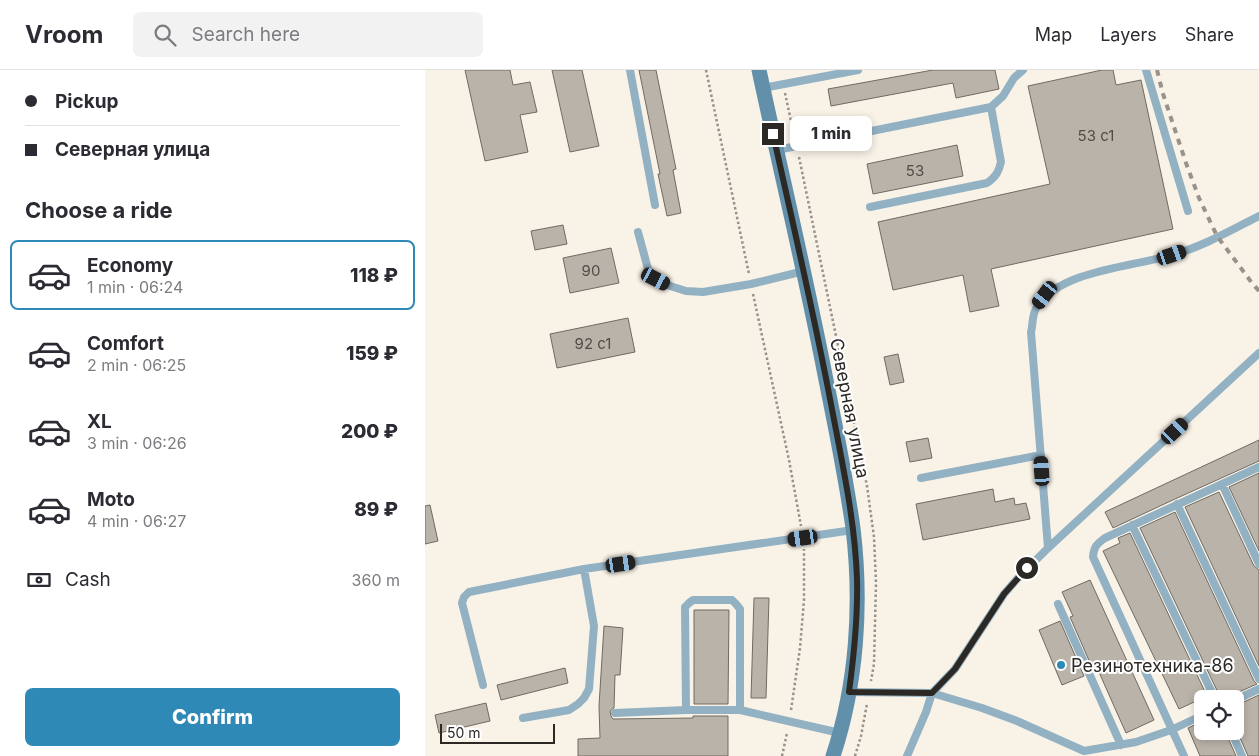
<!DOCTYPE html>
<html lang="en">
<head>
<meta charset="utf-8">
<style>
	body { margin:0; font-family:Inter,sans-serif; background:#f2f2f3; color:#2b2b33; height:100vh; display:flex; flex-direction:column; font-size:19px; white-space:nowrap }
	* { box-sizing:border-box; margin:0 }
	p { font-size:16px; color:#7c7c81 }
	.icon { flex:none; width:28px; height:28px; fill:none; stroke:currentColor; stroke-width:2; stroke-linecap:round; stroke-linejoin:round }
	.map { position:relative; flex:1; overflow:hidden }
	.details { display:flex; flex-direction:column; background:#fff; width:425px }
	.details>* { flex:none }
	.hud { display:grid; align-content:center; height:110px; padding:0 25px; background:#fff }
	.controls { position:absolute; left:769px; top:620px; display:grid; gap:10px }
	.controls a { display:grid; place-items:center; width:50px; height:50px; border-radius:8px; background:#fff; box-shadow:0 2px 8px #0003; font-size:25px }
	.scale { position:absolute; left:15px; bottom:12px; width:115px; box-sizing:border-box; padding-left:5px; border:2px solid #2c2925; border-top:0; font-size:14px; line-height:18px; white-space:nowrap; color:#2c2925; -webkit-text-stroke:4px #fff; paint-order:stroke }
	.end { position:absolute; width:22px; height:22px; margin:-11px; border:6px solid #2c2925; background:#fff; box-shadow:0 0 0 2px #fff }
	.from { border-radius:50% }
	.bubble { position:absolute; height:35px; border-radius:8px; background:#fff; box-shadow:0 2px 8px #0003; font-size:16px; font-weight:800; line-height:35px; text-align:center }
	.car { position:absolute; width:15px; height:30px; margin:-15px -8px; border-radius:6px; box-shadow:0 0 4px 1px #0007; background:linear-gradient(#222 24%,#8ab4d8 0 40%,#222 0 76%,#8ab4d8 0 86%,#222 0) }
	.hud b { display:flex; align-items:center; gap:18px; height:48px; font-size:19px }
	.hud b+b { border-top:1px solid #e1e1e2 }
	.hud i { width:12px; height:12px; background:#2b2b33 }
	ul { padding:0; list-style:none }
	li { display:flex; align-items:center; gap:15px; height:70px; margin:0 10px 8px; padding:0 15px; border:2px solid transparent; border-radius:8px }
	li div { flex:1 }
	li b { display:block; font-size:19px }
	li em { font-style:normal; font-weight:800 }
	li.current { border-color:#2f89b6 }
	li>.icon { width:45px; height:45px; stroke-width:1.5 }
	h2 { padding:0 25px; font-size:22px; line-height:60px }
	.pay { display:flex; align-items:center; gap:12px; height:55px; padding:0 25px; font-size:19px }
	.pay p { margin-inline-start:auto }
	.primary-button { display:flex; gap:10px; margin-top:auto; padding:10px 25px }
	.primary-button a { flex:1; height:58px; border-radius:8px; background:#2f89b6; color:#fff; font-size:20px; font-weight:800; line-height:58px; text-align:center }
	header { display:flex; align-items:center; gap:30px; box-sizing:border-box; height:70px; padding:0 25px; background:#fff; border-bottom:1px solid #e1e1e2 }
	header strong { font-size:24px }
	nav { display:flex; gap:28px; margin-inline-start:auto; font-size:18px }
	.search { width:350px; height:45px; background:#f2f2f3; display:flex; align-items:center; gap:12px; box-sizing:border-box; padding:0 18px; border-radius:8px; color:#7c7c81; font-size:19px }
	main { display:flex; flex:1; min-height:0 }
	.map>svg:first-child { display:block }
</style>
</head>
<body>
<header>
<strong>Vroom</strong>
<div class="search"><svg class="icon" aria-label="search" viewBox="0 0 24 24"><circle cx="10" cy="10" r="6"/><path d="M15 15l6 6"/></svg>Search here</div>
<nav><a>Map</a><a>Layers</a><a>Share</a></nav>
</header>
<main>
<section class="details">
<div class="hud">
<b><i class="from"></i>Pickup</b>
<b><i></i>Северная улица</b>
</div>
<h2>Choose a ride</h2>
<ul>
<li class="current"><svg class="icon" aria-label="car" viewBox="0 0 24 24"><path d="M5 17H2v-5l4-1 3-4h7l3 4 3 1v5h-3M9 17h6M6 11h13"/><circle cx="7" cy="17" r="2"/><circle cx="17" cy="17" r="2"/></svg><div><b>Economy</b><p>1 min · 06:24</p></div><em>118 ₽</em></li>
<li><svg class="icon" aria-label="car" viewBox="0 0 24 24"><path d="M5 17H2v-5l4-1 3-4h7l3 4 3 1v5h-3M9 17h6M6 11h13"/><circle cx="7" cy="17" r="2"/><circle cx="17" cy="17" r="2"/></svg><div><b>Comfort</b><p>2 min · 06:25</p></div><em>159 ₽</em></li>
<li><svg class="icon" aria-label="car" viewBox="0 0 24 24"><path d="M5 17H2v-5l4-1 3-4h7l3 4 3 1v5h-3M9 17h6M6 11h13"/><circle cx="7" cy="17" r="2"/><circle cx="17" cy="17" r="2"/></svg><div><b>XL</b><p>3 min · 06:26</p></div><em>200 ₽</em></li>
<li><svg class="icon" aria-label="car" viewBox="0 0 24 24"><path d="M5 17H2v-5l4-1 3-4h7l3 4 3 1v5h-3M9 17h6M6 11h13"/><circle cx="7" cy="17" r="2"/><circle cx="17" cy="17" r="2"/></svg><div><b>Moto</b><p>4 min · 06:27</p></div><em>89 ₽</em></li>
</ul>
<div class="pay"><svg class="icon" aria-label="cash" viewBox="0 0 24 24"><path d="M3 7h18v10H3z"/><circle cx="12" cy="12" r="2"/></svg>Cash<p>360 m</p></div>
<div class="primary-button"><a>Confirm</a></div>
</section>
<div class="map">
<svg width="834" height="686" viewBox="0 0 834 686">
	<rect width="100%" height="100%" fill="#f9f2e7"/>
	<!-- building -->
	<path fill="#bab3a9" stroke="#706a61" d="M40 0H85L88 15 105 12 112 42 95 45 103 82 60 91Z
		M127 0H157L174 76 145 82Z
		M214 0H231L251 99 248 100 256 143 242 146 233 104H235Z
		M508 0H570L574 19 531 28 528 13 406 36 403 19Z
		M677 0H688L691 15 716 10 748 159 566 199 574 236 545 242 538 205 468 220 453 152 625 114 603 16Z
		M532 75 538 106 448 124 442 94Z
		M138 155 142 174 110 180 106 161Z
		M186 178 194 213 145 223 138 188Z
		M203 248 210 282 132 298 125 264Z
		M473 284 479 312 465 315 459 287Z
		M503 368 507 388 485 392 481 372Z
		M834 370V391L750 429 688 458 680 442Z
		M834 403V481L804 417Z
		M568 419 570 432 589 428 590 435 601 433 605 449 498 470 491 434Z
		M794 422 829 496 834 500V596L760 437Z
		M5 435 13 471 0 474V436Z
		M750 442 829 611 832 614 798 629H796L715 458Z
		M705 463 782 626 754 639 678 481 695 473 693 468Z
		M665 510 729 650 701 663 673 600 669 602 645 547 648 546 637 522Z
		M329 528H344L341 628H326Z
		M269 540H304L303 634H269Z
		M635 551 659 606 637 615 614 560Z
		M179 556 198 558 195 605H190L189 638 185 641 186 646 188 649 268 648V646H303V686H153V669L175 668 174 636Z
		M140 598 143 613 76 630 72 615Z
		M834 625V686H823L812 661H817L810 646V636Z
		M61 633 65 651 14 663 10 645Z
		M778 651V661H800L811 686H775L763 658Z"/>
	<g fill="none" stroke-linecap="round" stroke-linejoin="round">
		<!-- path -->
		<path stroke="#96918a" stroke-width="2.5" stroke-dasharray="2.5 2.5" stroke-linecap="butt" d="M281 0 324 204
			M360 23 369 65
			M374 87 442 416 449 467 451 513 449 594 446 611
			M328 224 364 390 376 456
			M366 640 375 578 379 530V479
			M357 686 362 663
			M430 686 436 666 442 634"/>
		<!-- service -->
		<path stroke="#92b1c3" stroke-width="8" d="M205 0 230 135
			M721 0 763 141
			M338 18 433 0
			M566 37 578 26 589 8 598 0
			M352 80 566 37 576 92C574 101 571 107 562 113L445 137
			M213 162 223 199 231 209 245 216 261 221 278 222 326 214 379 201
			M496 408 616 385
			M797 414 834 494
			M752 434 834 609
			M707 455 790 629
			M623 478 606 262C608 255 607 243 612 237 635 200 708 197 747 185 777 177 806 160 834 146
			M633 534 696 675
			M58 615 37 533 39 527 44 522 159 499 428 460
			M424 622 507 623 530 599 579 524 592 509 623 478 834 283
			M810 630 834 619
			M261 640 260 537 264 533 268 530H307L311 534 315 539V640
			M190 643 261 640H315L415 663
			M98 648 144 640 153 634 159 628 164 619 169 556 159 499
			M806 661 817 686
			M482 686 501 642 507 623 557 638 592 651 659 681 711 672 746 660 778 645
			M759 686 668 487C669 476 672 474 680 468L834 397"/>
		<!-- secondary -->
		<path stroke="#6290ab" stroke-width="15" d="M334 0C356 103 381 206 401 310 411 359 421 409 428 458 437 534 432 614 408 686"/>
		<!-- rail -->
		<path stroke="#98928b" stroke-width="4" stroke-dasharray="6 6" stroke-linecap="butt" d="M732 0 738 24 761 93 774 128 792 166 827 213 834 221"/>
	</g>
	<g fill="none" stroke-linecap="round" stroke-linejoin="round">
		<!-- route -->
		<path stroke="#2c2925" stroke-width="6" d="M348 64C368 154 389 244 406 334 417 392 430 450 432 509 433 547 429 585 424 622L507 623 530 599 579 524 602 498"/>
	</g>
	<!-- markers -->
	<circle fill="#2f89b6" stroke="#fff" stroke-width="2" cx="636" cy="595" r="5"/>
	<g text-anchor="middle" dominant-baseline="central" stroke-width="4" stroke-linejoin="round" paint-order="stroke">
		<!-- number labels -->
		<g font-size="15" fill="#504c46">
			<text x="671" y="65">53 с1</text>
			<text x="490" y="100">53</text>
			<text x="166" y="200">90</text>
			<text x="168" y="273">92 с1</text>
		</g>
		<!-- street labels -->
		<g font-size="18" fill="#2c2925" stroke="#fff">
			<text transform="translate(425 338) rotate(79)">Северная улица</text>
		</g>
		<!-- poi labels -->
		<g font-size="18" fill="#2c2925" stroke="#fff" text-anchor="start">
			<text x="646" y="595">Резинотехника-86</text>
		</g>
	</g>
</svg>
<div class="controls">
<a><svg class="icon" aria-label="locate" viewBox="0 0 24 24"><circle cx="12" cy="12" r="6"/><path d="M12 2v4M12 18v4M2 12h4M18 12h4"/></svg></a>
</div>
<div class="scale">50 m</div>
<i class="end from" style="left:602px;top:498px"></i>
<i class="end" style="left:348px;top:64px"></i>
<div class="bubble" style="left:365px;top:46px;width:82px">1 min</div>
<i class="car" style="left:747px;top:185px;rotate:71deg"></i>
<i class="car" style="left:231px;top:209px;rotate:117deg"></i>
<i class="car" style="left:620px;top:225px;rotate:217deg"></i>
<i class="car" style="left:750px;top:361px;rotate:47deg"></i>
<i class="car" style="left:617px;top:401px;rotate:356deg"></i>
<i class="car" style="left:378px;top:468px;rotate:262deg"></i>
<i class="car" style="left:196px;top:494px;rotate:81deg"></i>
</div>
</main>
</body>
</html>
